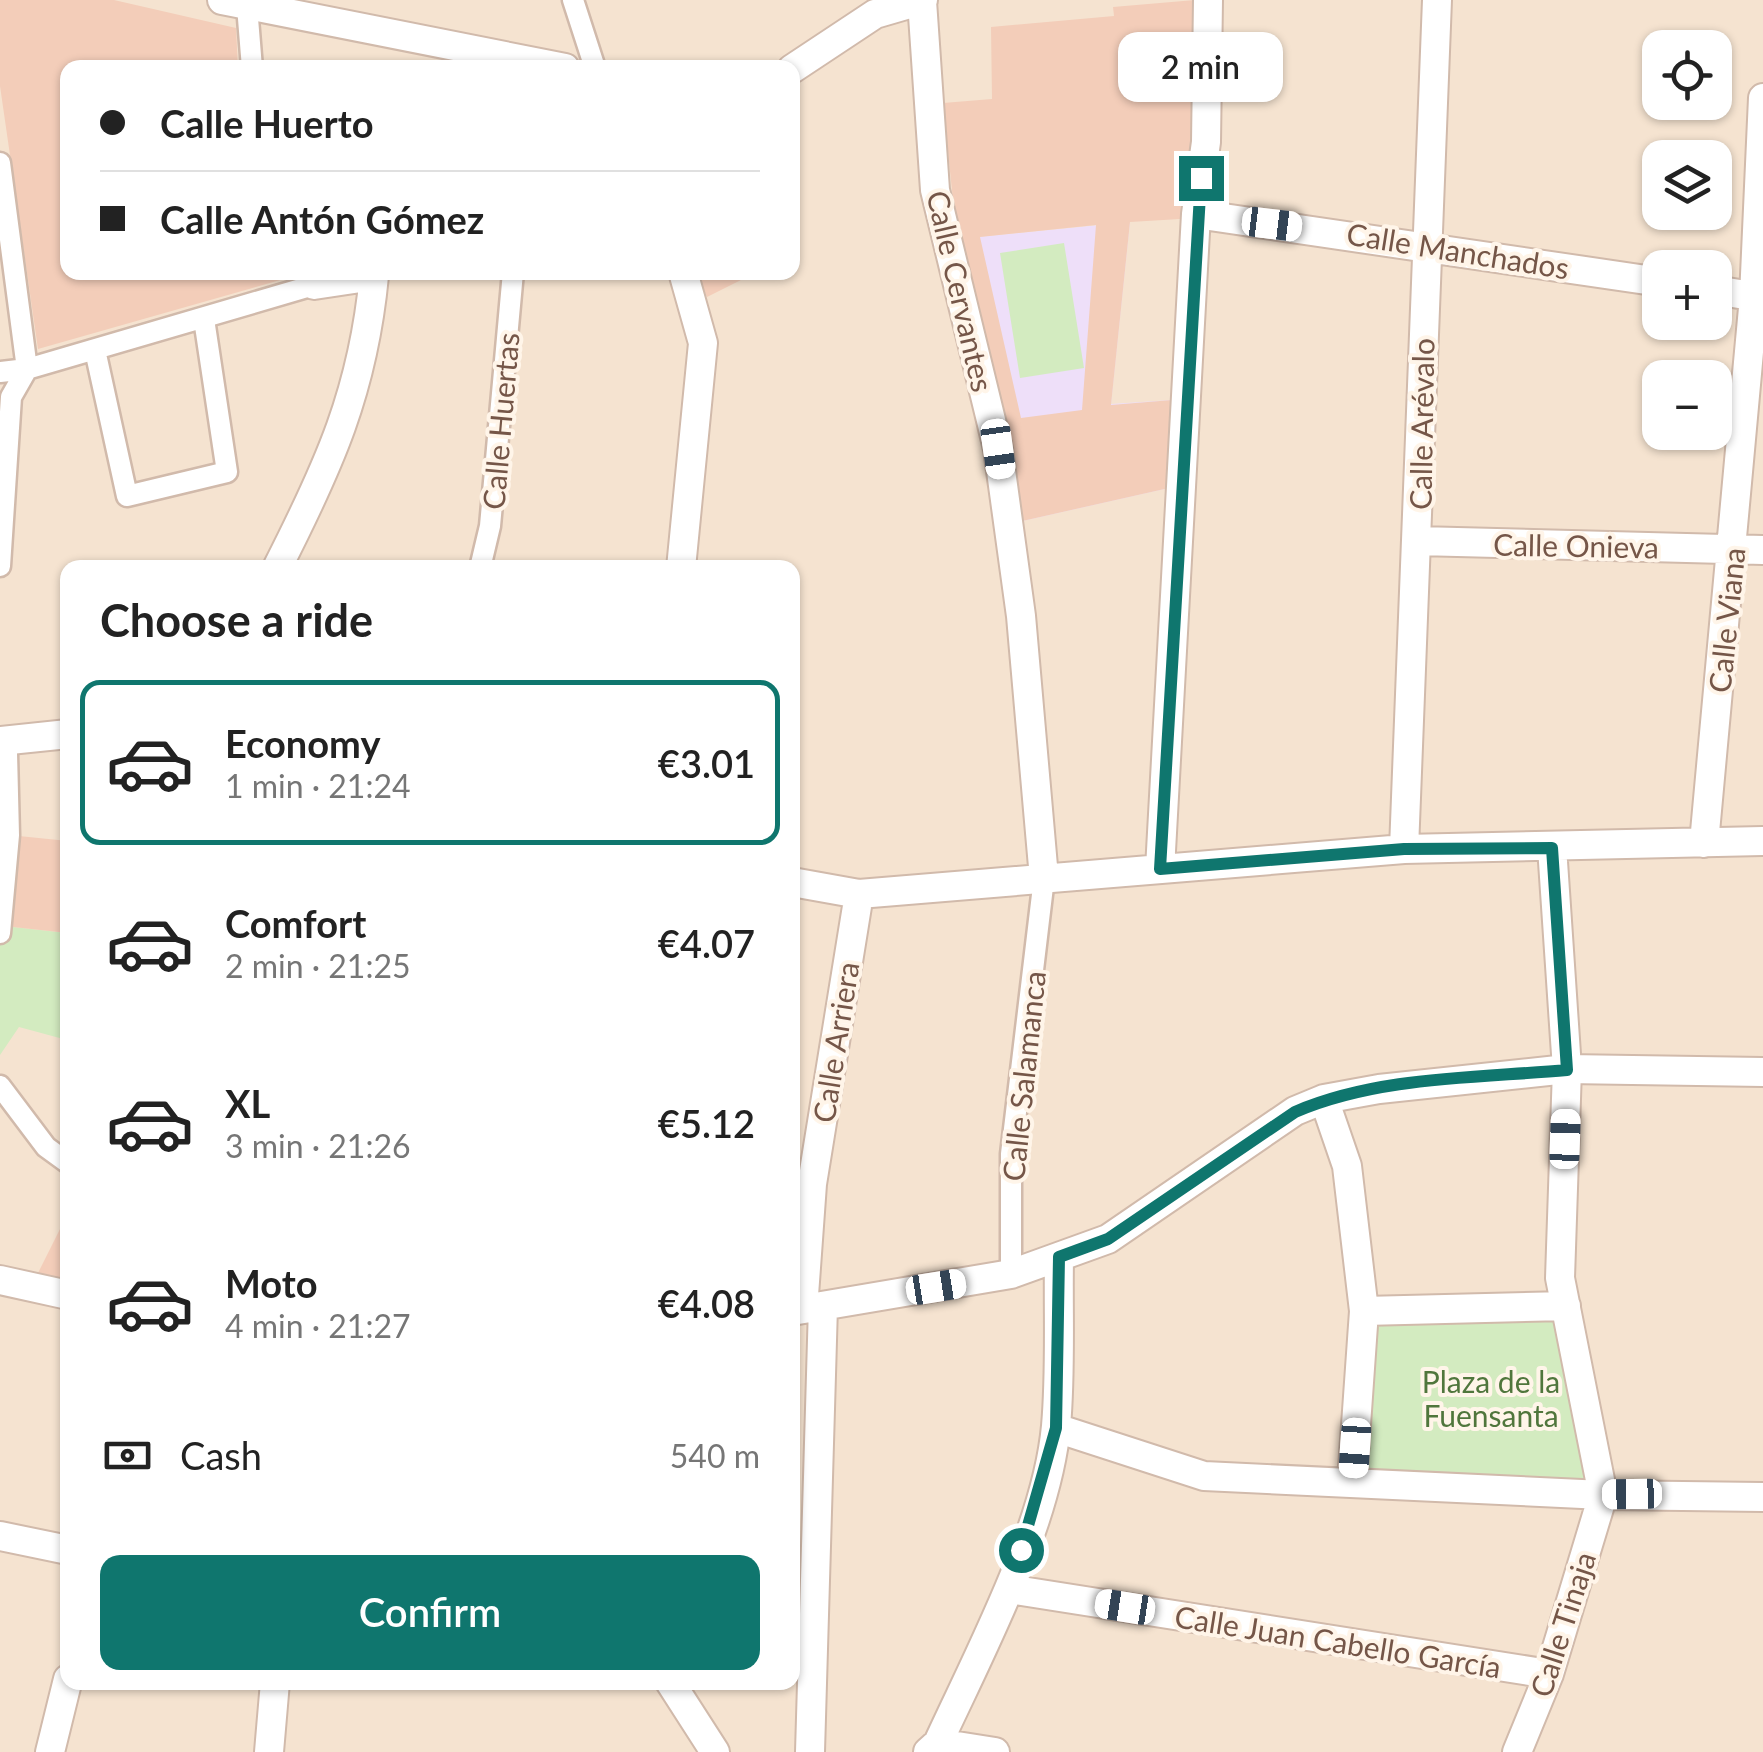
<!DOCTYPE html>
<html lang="en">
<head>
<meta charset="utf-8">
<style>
	body { margin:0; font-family:Lato,sans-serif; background:#f6f6f6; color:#222; height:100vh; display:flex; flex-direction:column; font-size:38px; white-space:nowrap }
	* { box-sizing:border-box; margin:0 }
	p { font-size:32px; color:#767676 }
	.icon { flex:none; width:55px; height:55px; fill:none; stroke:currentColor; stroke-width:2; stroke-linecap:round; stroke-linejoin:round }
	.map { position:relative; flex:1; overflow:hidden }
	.side { position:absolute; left:60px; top:560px; width:740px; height:1130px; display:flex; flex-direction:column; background:#fff; border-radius:20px; box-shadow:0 2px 8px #0004 }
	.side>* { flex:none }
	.top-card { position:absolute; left:60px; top:60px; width:740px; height:220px; border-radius:20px; box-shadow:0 2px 8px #0004; display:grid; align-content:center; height:220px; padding:0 40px; background:#fff }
	.buttons { position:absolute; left:1642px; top:30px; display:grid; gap:20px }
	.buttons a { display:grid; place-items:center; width:90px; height:90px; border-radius:20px; background:#fff; box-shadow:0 2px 8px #0004; font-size:50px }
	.end { position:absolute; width:45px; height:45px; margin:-22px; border:12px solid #0f766e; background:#fff; box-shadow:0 0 0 5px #fff }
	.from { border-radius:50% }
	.bubble { position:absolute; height:70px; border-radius:20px; background:#fff; box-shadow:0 2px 8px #0004; font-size:32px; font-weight:600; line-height:70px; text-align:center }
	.car { position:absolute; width:30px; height:60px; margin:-30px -15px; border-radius:12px; box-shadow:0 0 8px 2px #0007; background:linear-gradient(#fff 24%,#345 0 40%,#fff 0 76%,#345 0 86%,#fff 0) }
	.top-card b { display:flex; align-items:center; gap:35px; height:95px; font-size:38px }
	.top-card b+b { border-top:2px solid #e0e0e0 }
	.top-card i { width:25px; height:25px; background:#222 }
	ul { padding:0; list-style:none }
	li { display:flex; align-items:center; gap:30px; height:165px; margin:0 20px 15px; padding:0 20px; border:5px solid transparent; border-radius:20px }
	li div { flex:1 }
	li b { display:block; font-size:38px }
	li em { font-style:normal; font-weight:600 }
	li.selected { border-color:#0f766e }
	li>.icon { width:90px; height:90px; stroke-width:1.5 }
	h2 { padding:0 40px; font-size:45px; line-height:120px }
	.pay { display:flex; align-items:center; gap:25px; height:110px; padding:0 40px; font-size:38px }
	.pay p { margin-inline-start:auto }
	.button { display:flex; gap:20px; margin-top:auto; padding:20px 40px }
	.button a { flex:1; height:115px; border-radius:20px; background:#0f766e; color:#fff; font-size:40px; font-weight:600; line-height:115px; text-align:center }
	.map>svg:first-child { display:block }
</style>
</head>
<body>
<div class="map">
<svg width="1763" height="1752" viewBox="0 0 1763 1752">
	<rect width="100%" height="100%" fill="#fdf1e2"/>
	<!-- residential -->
	<path fill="#f5e3d0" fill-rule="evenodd" d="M0 0H1763V1752H0ZM1660 48H1715V102H1660ZM68 68H792V272H68ZM1660 158H1715V212H1660ZM1660 268H1715V322H1660ZM1660 378H1715V432H1660ZM68 568H792V1682H68Z"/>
	<!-- education -->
	<path fill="#eedff9" d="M1130 222 1111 404 1172 400 1169 488 1018 522 957 239Z"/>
	<!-- green -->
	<path fill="#d3ebc0" d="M1064 243 1084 368 1020 378 1000 253Z
		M4 926 67 933V1040L19 1027 0 1055V933Z
		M1566 1306 1603 1495 1352 1482 1364 1311Z"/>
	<!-- building -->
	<path fill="#f3cdb9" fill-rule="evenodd" d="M0 0H114L236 28 238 68H68V272H290L291 277 38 349 0 86Z
		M1195 0 1196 145 1180 219 1130 222 1111 405 1172 400 1169 488 1018 522 957 239 943 103 992 99 991 27 1114 16 1113 7ZM1096 225 1082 410 1021 418 980 237Z
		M694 272H757L707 297Z
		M9 835 68 841V933L4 926Z
		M68 1213V1295L31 1287Z"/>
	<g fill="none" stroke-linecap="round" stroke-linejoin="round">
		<!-- pedestrian casing -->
		<g stroke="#d1baab" stroke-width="25">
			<path id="pedestrian" d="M573 0 595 68
				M247 6 252 68
				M0 163 27 369
				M95 350 127 496 227 472 204 319
				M0 372 27 369 314 285 311 274
				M0 566 11 397 27 369
				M480 568 490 526 513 272
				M0 749 7 753 9 835 0 933
				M0 1086 46 1147 68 1163
				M1011 1274V1154L1044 878"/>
		</g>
		<!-- minor casing -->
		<g stroke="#d1baab" stroke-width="32">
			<path id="minor" d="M222 0 565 68
				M922 1 935 190 998 449 1021 616 1044 878
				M792 69 875 14 923 0
				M1196 214 1660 282
				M314 285 374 276
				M1715 290 1763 298
				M1418 541 1763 550
				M277 568C329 466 363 391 374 276
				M681 568 703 343 683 272
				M0 741 68 734
				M1704 843 1754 297 1763 98
				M1404 849 1437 0
				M1160 869 1196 214 1206 142 1208 0
				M792 882 859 894 1404 849 1763 841
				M1324 1099 1347 1166 1364 1311
				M0 1280 68 1295
				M803 1309 812 1184 859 894
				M792 1311 1011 1274 1108 1239 1295 1111 1324 1099 1379 1089 1567 1069 1763 1072
				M1056 1428 1204 1476 1603 1495 1763 1497
				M1352 1482 1364 1311 1566 1306
				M0 1536 68 1550
				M1009 1589 1549 1674
				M670 1682 715 1752
				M938 1743 995 1752
				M50 1752 68 1679
				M269 1752 275 1682
				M810 1752 823 1306
				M928 1752 938 1743C980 1652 1047 1526 1056 1426 1061 1371 1058 1313 1059 1257
				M1517 1752 1549 1674 1603 1495 1560 1278 1567 1069 1552 847"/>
		</g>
		<!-- pedestrian -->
		<use href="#pedestrian" stroke="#fff" stroke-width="20"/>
		<!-- minor -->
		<use href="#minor" stroke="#fff" stroke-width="28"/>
	</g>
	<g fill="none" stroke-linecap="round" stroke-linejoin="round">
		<!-- route -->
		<path stroke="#0f766e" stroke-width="12" d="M1021 1550 1056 1428 1059 1257 1108 1239 1295 1112C1378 1076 1479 1078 1567 1070L1552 848 1404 849 1160 869 1201 178"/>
	</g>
	<g text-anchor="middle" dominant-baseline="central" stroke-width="8" stroke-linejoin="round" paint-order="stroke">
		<!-- street labels -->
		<g font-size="30" fill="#755648" stroke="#fff5e9">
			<text transform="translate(1458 250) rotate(9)">Calle Manchados</text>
			<text transform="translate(961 291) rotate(77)">Calle Cervantes</text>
			<text transform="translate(500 421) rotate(-85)">Calle Huertas</text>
			<text transform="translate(1421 424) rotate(-89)">Calle Arévalo</text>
			<text transform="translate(1576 545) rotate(1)">Calle Onieva</text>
			<text transform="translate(1726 620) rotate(-84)">Calle Viana</text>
			<text transform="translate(835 1042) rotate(-81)">Calle Arriera</text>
			<text transform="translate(1023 1076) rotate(-84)">Calle Salamanca</text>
			<text transform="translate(1562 1624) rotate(-72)">Calle Tinaja</text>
			<text transform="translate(1338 1641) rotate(9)">Calle Juan Cabello García</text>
		</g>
		<!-- park labels -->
		<g font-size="30" fill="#50763c" stroke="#fff5e9">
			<text x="1491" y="1381">Plaza de la<tspan x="1491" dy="34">Fuensanta</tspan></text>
		</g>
	</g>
</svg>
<div class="buttons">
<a><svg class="icon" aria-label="locate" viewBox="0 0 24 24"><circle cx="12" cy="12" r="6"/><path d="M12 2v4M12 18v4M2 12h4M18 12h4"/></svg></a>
<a><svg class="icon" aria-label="layers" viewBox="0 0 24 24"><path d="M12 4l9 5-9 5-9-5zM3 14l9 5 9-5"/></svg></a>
<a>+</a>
<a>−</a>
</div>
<i class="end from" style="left:1021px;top:1550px"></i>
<i class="end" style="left:1201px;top:178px"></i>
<div class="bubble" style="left:1118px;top:32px;width:165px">2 min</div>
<i class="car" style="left:1272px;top:224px;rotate:97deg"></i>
<i class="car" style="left:998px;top:449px;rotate:172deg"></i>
<i class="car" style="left:1565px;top:1139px;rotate:2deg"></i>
<i class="car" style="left:936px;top:1287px;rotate:81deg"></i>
<i class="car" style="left:1355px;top:1448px;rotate:184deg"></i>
<i class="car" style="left:1632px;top:1494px;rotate:269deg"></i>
<i class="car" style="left:1125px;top:1607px;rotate:279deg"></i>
<div class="top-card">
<b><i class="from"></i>Calle Huerto</b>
<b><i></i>Calle Antón Gómez</b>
</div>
<section class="side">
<h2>Choose a ride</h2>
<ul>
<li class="selected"><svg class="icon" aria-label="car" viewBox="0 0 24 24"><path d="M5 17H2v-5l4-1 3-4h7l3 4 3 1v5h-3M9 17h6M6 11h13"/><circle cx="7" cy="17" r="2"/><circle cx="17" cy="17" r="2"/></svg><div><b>Economy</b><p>1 min · 21:24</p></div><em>€3.01</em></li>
<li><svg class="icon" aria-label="car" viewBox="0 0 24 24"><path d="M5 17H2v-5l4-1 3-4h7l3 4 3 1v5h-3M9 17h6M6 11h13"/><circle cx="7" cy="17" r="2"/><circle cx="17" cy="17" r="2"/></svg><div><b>Comfort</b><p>2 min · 21:25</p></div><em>€4.07</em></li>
<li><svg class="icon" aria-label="car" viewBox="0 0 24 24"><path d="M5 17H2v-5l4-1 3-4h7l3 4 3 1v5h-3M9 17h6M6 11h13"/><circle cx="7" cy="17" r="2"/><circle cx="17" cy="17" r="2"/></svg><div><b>XL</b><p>3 min · 21:26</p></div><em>€5.12</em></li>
<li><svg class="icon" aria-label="car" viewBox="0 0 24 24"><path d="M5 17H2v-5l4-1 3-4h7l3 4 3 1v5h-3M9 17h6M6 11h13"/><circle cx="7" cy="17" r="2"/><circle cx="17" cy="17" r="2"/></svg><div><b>Moto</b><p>4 min · 21:27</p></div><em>€4.08</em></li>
</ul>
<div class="pay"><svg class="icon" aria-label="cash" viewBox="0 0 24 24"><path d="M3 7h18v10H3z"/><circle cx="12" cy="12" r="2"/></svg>Cash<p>540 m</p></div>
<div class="button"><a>Confirm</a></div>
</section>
</div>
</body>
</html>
